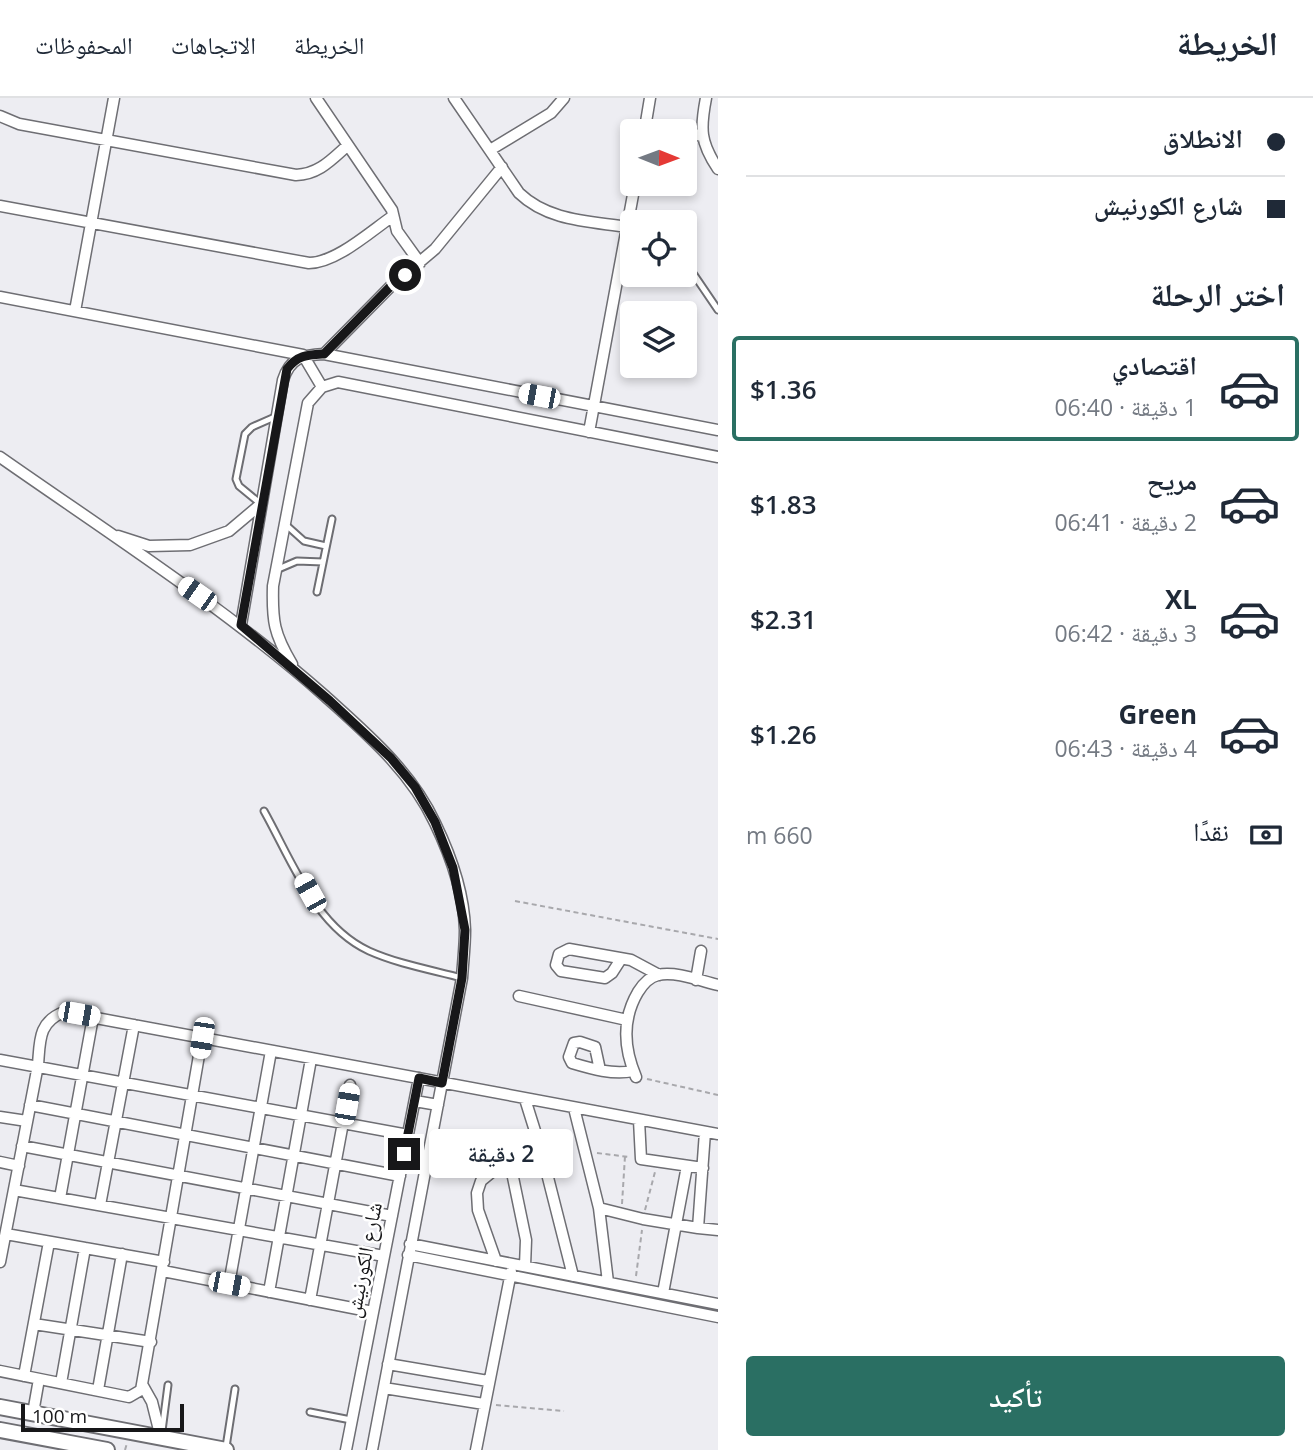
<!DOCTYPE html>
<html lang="ar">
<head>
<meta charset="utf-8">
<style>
	body { margin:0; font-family:"Open Sans","Noto Naskh Arabic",sans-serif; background:#f2f2f3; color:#1f2937; direction:rtl; height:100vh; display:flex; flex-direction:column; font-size:26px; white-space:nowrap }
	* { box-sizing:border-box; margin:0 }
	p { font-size:23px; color:#747a83 }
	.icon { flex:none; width:38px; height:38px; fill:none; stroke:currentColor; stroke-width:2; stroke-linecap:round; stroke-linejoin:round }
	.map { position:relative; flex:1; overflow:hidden; direction:ltr }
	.sheet { display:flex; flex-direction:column; background:#fff; width:595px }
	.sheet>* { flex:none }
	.banner { display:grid; align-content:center; height:154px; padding:0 28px; background:#fff }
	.needle { width:46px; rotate:91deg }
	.fabs { position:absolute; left:620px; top:21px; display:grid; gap:14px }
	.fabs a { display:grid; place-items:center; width:77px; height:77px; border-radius:7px; background:#fff; box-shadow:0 4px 10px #0003; font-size:35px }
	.scale { position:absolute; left:21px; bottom:18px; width:163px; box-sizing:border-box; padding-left:7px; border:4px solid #171719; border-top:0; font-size:19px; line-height:24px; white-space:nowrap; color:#171719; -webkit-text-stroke:5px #fff; paint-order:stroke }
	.end { position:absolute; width:32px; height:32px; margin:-16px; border:9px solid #171719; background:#fff; box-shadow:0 0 0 4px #fff }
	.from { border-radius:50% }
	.bubble { position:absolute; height:49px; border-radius:7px; background:#fff; box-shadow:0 4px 10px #0003; font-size:23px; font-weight:600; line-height:49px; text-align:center; direction:rtl }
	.car { position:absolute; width:21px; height:42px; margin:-21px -10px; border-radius:9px; box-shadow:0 0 5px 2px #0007; background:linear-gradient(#fff 24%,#345 0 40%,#fff 0 76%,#345 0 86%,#fff 0) }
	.banner b { display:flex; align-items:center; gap:24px; height:66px; font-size:26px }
	.banner b+b { border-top:2px solid #e0e1e3 }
	.banner i { width:18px; height:18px; background:#1f2937 }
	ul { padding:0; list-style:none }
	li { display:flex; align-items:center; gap:21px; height:105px; margin:0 14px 10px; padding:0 14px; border:4px solid transparent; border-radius:7px }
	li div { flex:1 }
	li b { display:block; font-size:26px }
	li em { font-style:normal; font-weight:600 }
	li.selected { border-color:#2a6f63 }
	li>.icon { width:63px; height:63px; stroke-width:1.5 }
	h2 { padding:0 28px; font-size:32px; line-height:84px }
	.pay { display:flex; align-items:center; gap:18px; height:77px; padding:0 28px; font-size:26px }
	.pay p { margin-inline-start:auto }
	.cta { display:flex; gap:14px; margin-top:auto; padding:14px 28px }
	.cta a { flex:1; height:80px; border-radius:7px; background:#2a6f63; color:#fff; font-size:28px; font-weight:600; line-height:80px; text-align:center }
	header { display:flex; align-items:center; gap:42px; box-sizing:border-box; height:98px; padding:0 35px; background:#fff; border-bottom:2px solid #e0e1e3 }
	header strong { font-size:33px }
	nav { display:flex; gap:38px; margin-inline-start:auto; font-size:24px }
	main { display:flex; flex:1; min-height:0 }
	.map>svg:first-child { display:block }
</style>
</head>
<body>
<header>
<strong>الخريطة</strong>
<nav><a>الخريطة</a><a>الاتجاهات</a><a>المحفوظات</a></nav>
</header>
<main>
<section class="sheet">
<div class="banner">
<b><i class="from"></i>الانطلاق</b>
<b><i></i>شارع الكورنيش</b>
</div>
<h2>اختر الرحلة</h2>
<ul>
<li class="selected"><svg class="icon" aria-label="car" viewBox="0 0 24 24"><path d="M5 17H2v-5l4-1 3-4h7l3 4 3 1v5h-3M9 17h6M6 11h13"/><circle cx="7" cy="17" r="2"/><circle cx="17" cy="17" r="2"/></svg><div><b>اقتصادي</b><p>1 دقيقة · 06:40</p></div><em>$1.36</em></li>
<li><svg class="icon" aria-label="car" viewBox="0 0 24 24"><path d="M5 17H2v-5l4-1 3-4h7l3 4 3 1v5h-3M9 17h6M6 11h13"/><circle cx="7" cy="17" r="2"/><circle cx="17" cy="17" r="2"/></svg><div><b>مريح</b><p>2 دقيقة · 06:41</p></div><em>$1.83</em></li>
<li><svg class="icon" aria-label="car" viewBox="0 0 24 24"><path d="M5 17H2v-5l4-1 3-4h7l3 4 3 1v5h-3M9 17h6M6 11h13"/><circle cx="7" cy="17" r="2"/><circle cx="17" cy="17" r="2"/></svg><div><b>XL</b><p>3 دقيقة · 06:42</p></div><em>$2.31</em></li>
<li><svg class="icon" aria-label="car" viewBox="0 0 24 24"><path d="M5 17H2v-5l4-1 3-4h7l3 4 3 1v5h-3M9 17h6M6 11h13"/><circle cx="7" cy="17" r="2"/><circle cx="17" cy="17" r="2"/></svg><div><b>Green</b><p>4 دقيقة · 06:43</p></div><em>$1.26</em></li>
</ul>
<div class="pay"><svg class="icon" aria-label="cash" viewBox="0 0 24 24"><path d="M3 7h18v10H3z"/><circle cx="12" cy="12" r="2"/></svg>نقدًا<p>660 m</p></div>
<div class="cta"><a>تأكيد</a></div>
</section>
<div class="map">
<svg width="718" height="1352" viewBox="0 0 718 1352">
	<rect width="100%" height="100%" fill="#ededf2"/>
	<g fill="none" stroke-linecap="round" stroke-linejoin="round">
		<!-- service casing -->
		<g stroke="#6e6e73" stroke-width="9">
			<path id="service" d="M684 162 718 212
				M261 406 239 388 236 381 245 336 252 329 277 318
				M285 426 304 443 326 448
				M276 472 297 463 323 464
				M317 494 332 421
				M264 713C292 763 315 828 369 853 398 866 432 872 462 880
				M310 1314 351 1322
				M162 1333 168 1287
				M226 1349 235 1291"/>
		</g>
		<!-- minor casing -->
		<g stroke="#6e6e73" stroke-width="13">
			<path id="minor" d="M316 0 392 112 397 133 420 165
				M454 0 519 95C548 123 589 123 627 129
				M706 0C700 31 700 44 718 71
				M0 18 19 26 296 77C319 76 331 62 348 47
				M646 27 679 33
				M645 30 650 0
				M684 34 702 38
				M490 52 551 15 564 0
				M0 108 309 165C336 165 371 133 393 118
				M0 199 303 257 322 289
				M75 213 114 0
				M324 256 390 189 435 151 502 69
				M589 334 635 86
				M0 359C110 436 224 509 325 598 367 636 411 673 435 725 451 758 464 796 465 832 465 848 463 864 462 880L372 1352
				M118 438 149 448 190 447 229 433 261 406
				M241 527 283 282C290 260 302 257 324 256L718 332
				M292 566C274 536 272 523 273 488L308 305 322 289 338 284 718 359
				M621 861 612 875 605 880 561 873 556 867 559 856 569 851 631 862 659 877
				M696 882 701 853
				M519 898 627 922
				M0 962 408 1037
				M600 972 595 949 580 944 574 945 569 959 572 965C592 971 613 977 633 973
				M636 979C624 951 622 921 638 894 643 886 649 879 658 877 676 873 701 883 718 887
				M525 1001 541 1052 573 1178
				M415 1003 438 1007
				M30 1007 400 1078
				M574 1010 599 1110 608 1184
				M0 1019 27 1023
				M639 1022 641 1061 703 1070
				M22 1048 392 1118
				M509 1060 526 1142 525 1168
				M0 1064 19 1068
				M14 1092 384 1158
				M60 1100 93 919
				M100 1107 134 927
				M599 1110 643 1121 698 1130 705 1034
				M698 1130 718 1132
				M6 1136 164 1164
				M410 1146 718 1206
				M408 1157 718 1219
				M496 1163 478 1112 477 1095 481 1083 509 1060 541 1052
				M0 1164 38 967C40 943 38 924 64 914L718 1036
				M163 1173 373 1214
				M229 1186 271 953
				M269 1194 311 961
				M663 1195 687 1068
				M310 1202 350 987
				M34 1226 151 1244
				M388 1266 488 1283
				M0 1273 129 1299 141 1292 202 940
				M24 1278 49 1144
				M61 1285 85 1150
				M143 1288 152 1304 161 1340
				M384 1290 484 1306
				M98 1292 122 1156
				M33 1315 39 1281
				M346 1352 419 980
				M476 1352 511 1174"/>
		</g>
		<!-- secondary casing -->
		<g stroke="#6e6e73" stroke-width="18">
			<path id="secondary" d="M0 1309 226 1352
				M0 1332 107 1352"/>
		</g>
		<!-- path -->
		<path stroke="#a8a8ac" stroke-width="2" stroke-dasharray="5 3.5" stroke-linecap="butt" d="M515 803 718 841
			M647 981 718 997
			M597 1055 629 1059
			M622 1106 625 1058
			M645 1112 655 1074
			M636 1178 642 1132
			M496 1307 564 1313
			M125 1352 127 1345"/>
		<!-- service -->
		<use href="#service" stroke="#fff" stroke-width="5"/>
		<!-- minor -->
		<use href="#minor" stroke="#fff" stroke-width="10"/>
		<!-- secondary -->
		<use href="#secondary" stroke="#fff" stroke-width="14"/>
	</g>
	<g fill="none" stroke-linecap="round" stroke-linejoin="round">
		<!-- route -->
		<path stroke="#171719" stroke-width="9" d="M404 1056 419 980 442 985 462 880 465 832 453 770 435 724 415 689 391 660 330 603 241 527 287 271C298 257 307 257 324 256L390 189 405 177"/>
	</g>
	<g text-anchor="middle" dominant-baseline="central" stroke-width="5" stroke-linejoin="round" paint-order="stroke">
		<!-- street labels -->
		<g font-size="21" fill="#171719" stroke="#fff">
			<text transform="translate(363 1162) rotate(-79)">شارع الكورنيش</text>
		</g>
	</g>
</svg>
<div class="fabs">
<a><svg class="needle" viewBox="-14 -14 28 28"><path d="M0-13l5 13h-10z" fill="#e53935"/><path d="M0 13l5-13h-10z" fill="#747a83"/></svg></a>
<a><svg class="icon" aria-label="locate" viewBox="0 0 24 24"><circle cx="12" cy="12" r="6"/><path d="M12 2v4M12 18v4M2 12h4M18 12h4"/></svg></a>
<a><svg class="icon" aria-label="layers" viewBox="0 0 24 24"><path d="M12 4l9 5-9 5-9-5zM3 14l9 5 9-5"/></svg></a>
</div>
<div class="scale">100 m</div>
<i class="end from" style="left:405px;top:177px"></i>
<i class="end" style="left:404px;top:1056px"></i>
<div class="bubble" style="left:429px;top:1031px;width:144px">2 دقيقة</div>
<i class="car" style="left:539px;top:298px;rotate:281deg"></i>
<i class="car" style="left:197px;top:496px;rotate:305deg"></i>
<i class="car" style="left:310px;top:795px;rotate:331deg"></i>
<i class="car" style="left:79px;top:916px;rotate:100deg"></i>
<i class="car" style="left:202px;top:940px;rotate:189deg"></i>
<i class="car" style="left:347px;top:1006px;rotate:10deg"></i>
<i class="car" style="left:229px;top:1186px;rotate:101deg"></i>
</div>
</main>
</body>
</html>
